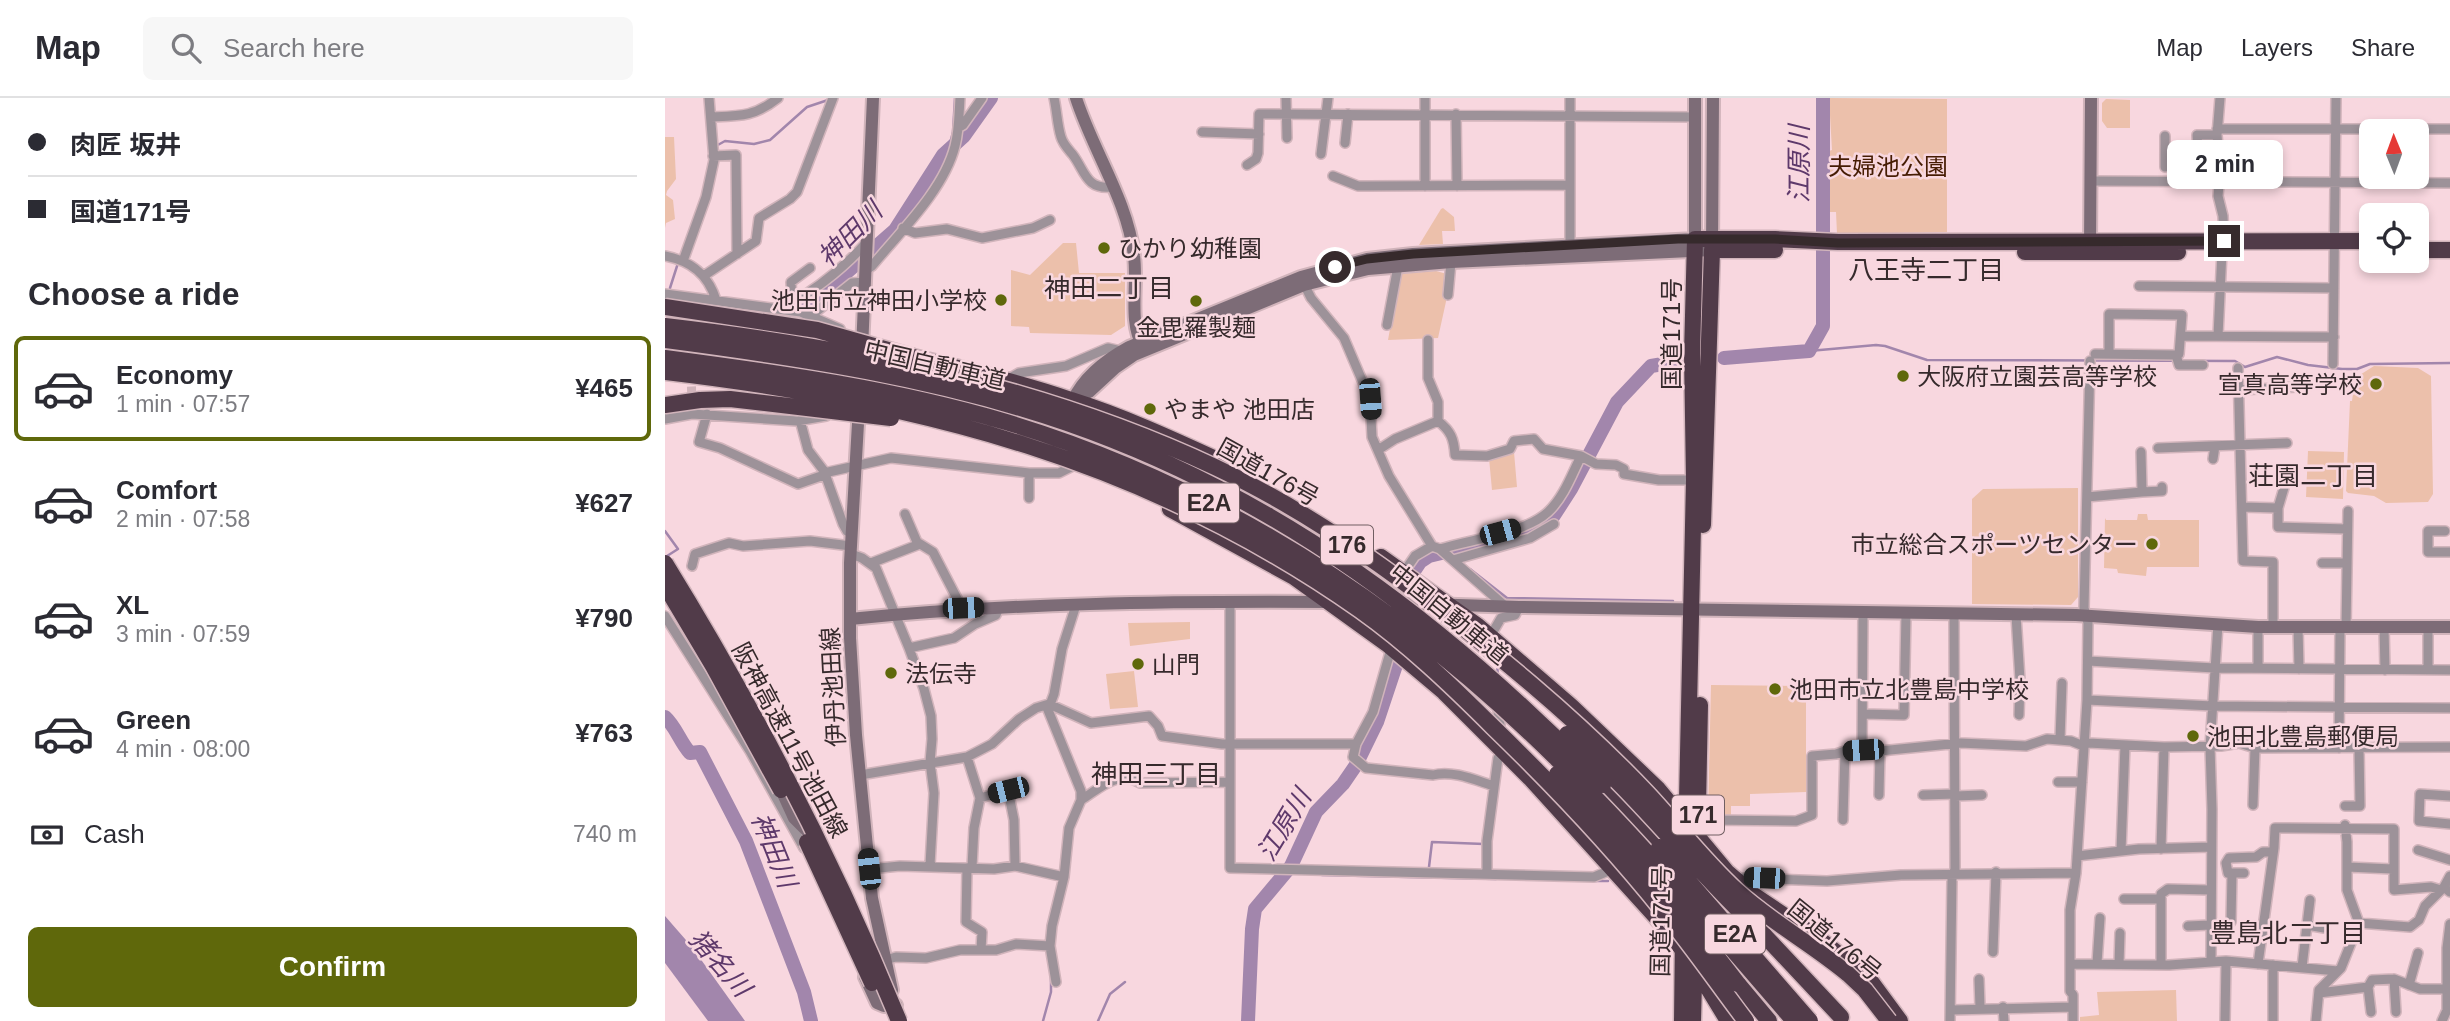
<!DOCTYPE html>
<html lang="en">
<head>
<meta charset="utf-8">
<style>
	body { margin:0; font-family:Arial,"Noto Sans JP",sans-serif; background:#f7f7f7; color:#2b2b33; height:100vh; display:flex; flex-direction:column; font-size:26px; white-space:nowrap }
	* { box-sizing:border-box; margin:0 }
	p { font-size:23px; color:#7c7c81 }
	.icon { flex:none; width:38px; height:38px; fill:none; stroke:currentColor; stroke-width:2; stroke-linecap:round; stroke-linejoin:round }
	.map { position:relative; flex:1; overflow:hidden }
	.details { display:flex; flex-direction:column; background:#fff; width:665px }
	.details>* { flex:none }
	.hud { display:grid; align-content:center; height:154px; padding:0 28px; background:#fff }
	.needle { width:46px; rotate:359deg }
	.controls { position:absolute; left:1694px; top:21px; display:grid; gap:14px }
	.controls a { display:grid; place-items:center; width:70px; height:70px; border-radius:10px; background:#fff; box-shadow:0 4px 10px #0003; font-size:35px }
	.end { position:absolute; width:32px; height:32px; margin:-16px; border:9px solid #362a2c; background:#fff; box-shadow:0 0 0 4px #fff }
	.from { border-radius:50% }
	.bubble { position:absolute; height:49px; border-radius:10px; background:#fff; box-shadow:0 4px 10px #0003; font-size:23px; font-weight:700; line-height:49px; text-align:center }
	.car { position:absolute; width:21px; height:42px; margin:-21px -10px; border-radius:9px; box-shadow:0 0 5px 2px #0007; background:linear-gradient(#222 24%,#8ab4d8 0 40%,#222 0 76%,#8ab4d8 0 86%,#222 0) }
	.hud b { display:flex; align-items:center; gap:24px; height:66px; font-size:26px }
	.hud b+b { border-top:2px solid #e1e1e2 }
	.hud i { width:18px; height:18px; background:#2b2b33 }
	ul { padding:0; list-style:none }
	li { display:flex; align-items:center; gap:21px; height:105px; margin:0 14px 10px; padding:0 14px; border:4px solid transparent; border-radius:10px }
	li div { flex:1 }
	li b { display:block; font-size:26px }
	li em { font-style:normal; font-weight:700 }
	li.on { border-color:#5f680b }
	li>.icon { width:63px; height:63px; stroke-width:1.5 }
	h2 { padding:0 28px; font-size:32px; line-height:84px }
	.pay { display:flex; align-items:center; gap:18px; height:77px; padding:0 28px; font-size:26px }
	.pay p { margin-inline-start:auto }
	.cta { display:flex; gap:14px; margin-top:auto; padding:14px 28px }
	.cta a { flex:1; height:80px; border-radius:10px; background:#5f680b; color:#fff; font-size:28px; font-weight:700; line-height:80px; text-align:center }
	header { display:flex; align-items:center; gap:42px; box-sizing:border-box; height:98px; padding:0 35px; background:#fff; border-bottom:2px solid #e1e1e2 }
	header strong { font-size:33px }
	nav { display:flex; gap:38px; margin-inline-start:auto; font-size:24px }
	.search { width:490px; height:63px; background:#f7f7f7; display:flex; align-items:center; gap:18px; box-sizing:border-box; padding:0 24px; border-radius:10px; color:#7c7c81; font-size:26px }
	main { display:flex; flex:1; min-height:0 }
	.map>svg:first-child { display:block }
</style>
</head>
<body>
<header>
<strong>Map</strong>
<div class="search"><svg class="icon" aria-label="search" viewBox="0 0 24 24"><circle cx="10" cy="10" r="6"/><path d="M15 15l6 6"/></svg>Search here</div>
<nav><a>Map</a><a>Layers</a><a>Share</a></nav>
</header>
<main>
<section class="details">
<div class="hud">
<b><i class="from"></i>肉匠 坂井</b>
<b><i></i>国道171号</b>
</div>
<h2>Choose a ride</h2>
<ul>
<li class="on"><svg class="icon" aria-label="car" viewBox="0 0 24 24"><path d="M5 17H2v-5l4-1 3-4h7l3 4 3 1v5h-3M9 17h6M6 11h13"/><circle cx="7" cy="17" r="2"/><circle cx="17" cy="17" r="2"/></svg><div><b>Economy</b><p>1 min · 07:57</p></div><em>¥465</em></li>
<li><svg class="icon" aria-label="car" viewBox="0 0 24 24"><path d="M5 17H2v-5l4-1 3-4h7l3 4 3 1v5h-3M9 17h6M6 11h13"/><circle cx="7" cy="17" r="2"/><circle cx="17" cy="17" r="2"/></svg><div><b>Comfort</b><p>2 min · 07:58</p></div><em>¥627</em></li>
<li><svg class="icon" aria-label="car" viewBox="0 0 24 24"><path d="M5 17H2v-5l4-1 3-4h7l3 4 3 1v5h-3M9 17h6M6 11h13"/><circle cx="7" cy="17" r="2"/><circle cx="17" cy="17" r="2"/></svg><div><b>XL</b><p>3 min · 07:59</p></div><em>¥790</em></li>
<li><svg class="icon" aria-label="car" viewBox="0 0 24 24"><path d="M5 17H2v-5l4-1 3-4h7l3 4 3 1v5h-3M9 17h6M6 11h13"/><circle cx="7" cy="17" r="2"/><circle cx="17" cy="17" r="2"/></svg><div><b>Green</b><p>4 min · 08:00</p></div><em>¥763</em></li>
</ul>
<div class="pay"><svg class="icon" aria-label="cash" viewBox="0 0 24 24"><path d="M3 7h18v10H3z"/><circle cx="12" cy="12" r="2"/></svg>Cash<p>740 m</p></div>
<div class="cta"><a>Confirm</a></div>
</section>
<div class="map">
<svg width="1785" height="923" viewBox="0 0 1785 923">
	<rect width="100%" height="100%" fill="#f8d7df"/>
	<!-- green -->
	<path fill="#ecc0ab" d="M1164 0 1282 1V134L1172 136 1171 114H1165L1164 53 1167 52Z
		M1441 1 1465 2V30H1442L1437 23V5Z
		M0 39H9L11 81 2 93 1 97 8 102 10 121 1 125 0 130Z
		M778 110 789 119 790 133H777L778 146 754 147 776 111Z
		M398 145H411L414 175H460V228L446 237 365 235 364 229 346 228V172L365 177Z
		M771 173 782 176 778 198 782 199 773 240 723 242 735 176Z
		M1709 268 1753 270 1766 278 1768 396 1763 404 1721 405 1709 398 1683 395 1681 393 1685 303H1687L1690 280Z
		M1643 353 1679 354 1678 401 1641 399Z
		M849 354 852 389 827 392 824 360Z
		M1413 390V499L1406 507 1307 506V401L1318 391Z
		M1473 416H1482L1483 422H1534V469H1482L1481 478 1453 475 1452 471 1439 470 1440 420 1441 422H1472Z
		M525 524V541L465 548 463 525Z
		M469 573 473 609 445 611 441 576Z
		M1046 587 1141 588V694L1085 696V708H1066V718H1043Z
		M1511 892 1512 923H1415V919L1434 917 1432 894Z"/>
	<!-- water -->
	<path fill="#a286ac" d="M0 818 27 849 80 923H43L0 865Z"/>
	<g fill="none" stroke-linecap="round" stroke-linejoin="round">
		<!-- stream -->
		<path stroke="#a286ac" stroke-width="2.5" d="M51 48 60 43 89 46 105 42 142 9 163 2
			M284 49 288 34 290 0
			M5 190 13 165
			M1144 253 1211 247 1220 248 1262 262 1570 263 1580 269 1612 259 1643 267 1677 271H1692L1705 266 1785 265
			M0 433 13 451 2 458
			M805 471 842 500 1008 503
			M832 565 833 579
			M764 769 767 744 819 746
			M620 777H625
			M657 777 831 781
			M928 783H943
			M378 923 386 894V876
			M433 923 445 896 460 884"/>
		<!-- river -->
		<path stroke="#a286ac" stroke-width="14" d="M70 239 157 196 230 132 278 57 299 38 326 0
			M1059 260 1144 253 1158 228V0
			M749 473 755 464 764 458 867 433 886 422 906 391 952 304 986 268 1016 263
			M0 619C11 629 15 644 25 655L35 654 81 743 139 894 146 923
			M583 923 587 831 590 811 626 768 651 714 678 686 691 667 712 624 732 564"/>
		<!-- street-tunnel -->
		<path stroke="#d1b4bb" stroke-width="9" stroke-dasharray="9 4.5" stroke-linecap="butt" d="M26 275 27 305"/>
		<!-- street casing -->
		<g stroke="#d1b4bb" stroke-width="12">
			<path id="street" d="M389 0C392 13 392 26 396 39 398 46 403 51 408 57 420 73 421 92 447 89
				M621 0 622 40
				M1555 0 1552 37 1555 75 1553 98 1558 118 1559 143
				M791 16 792 88
				M46 19C75 18 89 19 113 0
				M293 30 298 27 317 0
				M1552 31H1785
				M537 34 594 36
				M1500 38V69
				M680 45 683 16
				M656 56 663 0
				M48 58 71 57 72 156
				M582 67 591 61 593 55 594 16 1030 19
				M668 78 693 88H702L905 87
				M1425 83 1785 85
				M1535 84 1532 37H1552
				M760 88V0
				M238 130 250 135 282 131 317 140 368 130 385 122
				M905 147V0
				M0 158C26 163 43 176 51 202
				M18 163 41 99 49 62 44 0
				M201 172 207 168C235 134 279 92 290 48 294 33 294 16 295 0
				M40 177 91 143 94 120 125 101 132 94 168 0
				M638 184 646 200 679 240 705 301 707 339 724 378 767 448 775 451 841 509
				M1474 188 1669 190
				M0 196 136 214 175 231
				M783 197 786 164
				M127 205 126 184 145 170
				M117 211C149 193 177 172 202 144
				M147 217 187 185 200 184
				M722 227 733 168
				M1516 238 1669 239
				M1553 238 1557 153
				M1430 256 1511 257 1514 256 1517 217 1444 216V256
				M1511 257 1514 267H1538
				M1668 266 1671 0
				M1573 270 1578 463 1608 464V529
				M342 282 354 275 401 268 443 250 456 253
				M1573 292 1632 289
				M27 316 132 323 161 318
				M42 316 34 344 55 350 133 386 159 377
				M0 321 27 316V310
				M135 322 143 352 159 373 178 426 182 433 187 435
				M773 323C786 333 789 341 790 357L822 358 845 351 849 343 869 341 878 351 916 358 931 366 951 367 959 371V376L994 382H1029
				M1493 350 1622 345
				M713 352 730 341 773 323V304L763 280V242
				M1548 361 1550 348
				M159 375 226 360 364 375H394L406 369
				M1477 394 1497 393V389
				M1422 399 1477 394 1476 354
				M364 400V375
				M1577 409 1613 410V429L1682 431
				M1613 410 1621 383 1626 382
				M240 416 252 444 268 454 297 510
				M1780 433H1763V454H1785
				M775 451C806 441 859 436 883 414 899 399 907 376 916 358
				M186 456 197 460 211 470 244 550 259 591 266 618 267 641 265 664 269 695 265 767
				M788 462 865 440 889 426
				M206 465 255 446
				M1657 465H1682
				M27 468 30 456 64 445 78 448 145 443 186 448
				M739 474 750 458 767 448
				M565 503V770L929 779 948 771
				M1351 517 1355 582 1354 617
				M0 518 85 653 139 750
				M1633 529 1634 571
				M1681 529 1683 413
				M1719 529 1720 572
				M1763 529V572
				M829 532 836 520 850 517 854 509
				M244 550 289 540 310 526 331 517 334 509
				M1423 563 1550 570 1785 572
				M1593 570V529
				M1422 602 1548 608 1785 610
				M832 605 835 627
				M1198 616 1239 617 1241 515
				M1395 641 1397 585
				M691 646 708 614 726 551
				M1674 650 1675 529
				M1197 652 1198 514
				M302 659 315 700 309 730 307 769
				M195 677 302 659 327 646 354 621 371 610 384 606 426 625 484 618 493 628 497 638 557 646H691L688 659 701 670 768 677C788 672 810 682 829 688
				M1393 684H1417
				M1214 697 1215 653
				M1258 697 1290 696
				M1290 698 1317 697
				M1785 698 1755 696 1754 723 1785 726
				M315 700 343 692 349 722 350 768
				M416 702C434 691 453 671 475 685L565 684
				M1588 707 1590 650
				M1680 708H1695L1694 651
				M1178 722 1180 653
				M1042 725 1044 722 1131 723 1147 717V658L1171 656 1180 653H1215L1295 645 1361 648 1382 641 1406 643 1416 647 1423 645 1499 649 1556 648 1574 645 1590 650 1785 649
				M1496 751 1499 649
				M1753 752 1785 762
				M1456 753 1460 647
				M1412 758 1474 751 1546 749
				M1682 769 1728 771
				M302 770 301 824 317 834 316 852
				M204 771 235 768 329 771 350 768 399 779
				M1579 775H1563L1561 765 1564 760 1591 759 1598 754H1608
				M822 776V743L833 660
				M1785 778 1779 789 1785 794
				M1078 780 1162 783 1236 777 1411 775
				M1459 801H1495
				M1566 824 1567 775
				M1694 825 1745 829 1754 822 1760 808 1776 792
				M1642 827 1659 830
				M1523 828 1545 827
				M1328 854 1331 774
				M220 862 231 859 261 860 295 852H331L351 846 385 848
				M1546 863 1547 711 1545 649 1553 526
				M1432 865 1435 820
				M1405 866 1504 867 1561 863 1673 873
				M1454 866 1455 835
				M1496 866V796L1503 791 1545 792
				M1593 866 1609 750 1610 730 1729 731V792L1766 789 1776 792 1779 789
				M1637 869 1645 802
				M1314 881 1315 909
				M1729 881 1731 914
				M391 884 385 848 387 828 399 779 404 730 416 702V693L383 612 389 596 397 551 411 507
				M1744 887 1753 855
				M1703 889 1706 914
				M1654 895 1703 889 1707 882 1729 881 1755 891H1782V850L1785 826
				M1338 909 1339 923
				M1286 912 1408 909
				M1285 923 1287 781 1290 771 1289 516
				M1408 923V897L1405 893V812L1411 775 1422 602 1423 525 1419 510 1425 263
				M1560 923 1561 863
				M1608 923V867
				M1651 923 1654 892 1676 870 1694 825 1682 792V744L1680 727
				M1777 923 1782 912V891"/>
		</g>
		<!-- secondary casing -->
		<g stroke="#d1b4bb" stroke-width="16">
			<path id="secondary" d="M411 0C428 53 463 103 469 158 473 187 463 223 478 249
				M1425 150 1426 0
				M197 251 208 0
				M408 302C419 279 442 261 464 249L636 179 702 161 748 156 1030 141V0
				M194 308 185 465V540L191 637 207 800 227 892
				M366 337 408 302 424 294 450 270 469 257 639 187 703 171 786 164 1047 152 1048 0
				M732 505 854 509 1411 517 1593 529H1785
				M185 521C344 505 505 503 665 504
				M113 685 129 720 151 742
				M200 879 212 905 219 908 231 907"/>
		</g>
		<!-- highway casing -->
		<g stroke="#d1b4bb" stroke-width="19">
			<path id="highway" d="M1752 152H1785
				M1360 154H1513
				M235 256C293 270 350 283 406 302 457 318 507 341 555 363
				M505 411 629 479 722 546 779 594 865 680 1000 829 1029 867 1063 923
				M1038 427 1047 152H1110
				M716 459 813 528 906 608 993 691 1062 774 1090 798 1153 840 1189 868 1207 885 1235 923
				M938 687 994 749
				M1021 747 1029 382 1027 256 1030 141H1110L1173 144 1706 143
				M1032 760 1035 607
				M1099 837 1176 919
				M1073 886 1104 923
				M1017 923 1018 832
				M1028 923 1030 845"/>
		</g>
		<!-- street -->
		<use href="#street" stroke="#9d9299" stroke-width="9"/>
		<!-- secondary -->
		<use href="#secondary" stroke="#7d6c77" stroke-width="12"/>
		<!-- highway -->
		<use href="#highway" stroke="#513b49" stroke-width="16"/>
		<!-- highway-bridge casing -->
		<g stroke="#d1b4bb" stroke-width="19" stroke-linecap="butt">
			<path id="highway-bridge" d="M0 209 152 232 248 259
				M0 228C190 250 377 288 550 369 665 423 769 504 866 586 906 620 946 657 982 695 1012 727 1039 763 1072 793 1106 824 1147 846 1183 876L1200 892 1224 923
				M0 242C136 260 272 280 402 325 615 399 782 527 938 687
				M0 260C114 275 230 291 341 324 553 388 734 505 892 661 976 743 1052 834 1129 923
				M0 274C255 304 482 362 695 512 743 546 787 588 828 629 888 687 946 748 998 813 1027 848 1053 886 1081 923
				M0 307 35 302 65 301 226 320
				M0 465C90 611 169 764 234 923
				M0 487 48 568 116 692
				M902 636C973 697 1030 773 1099 837
				M892 676 1025 824 1073 886
				M142 744 207 885
				M994 749 1145 923"/>
		</g>
		<!-- highway-bridge -->
		<use href="#highway-bridge" stroke="#513b49" stroke-width="16"/>
	</g>
	<g fill="none" stroke-linecap="round" stroke-linejoin="round">
		<!-- route -->
		<path stroke="#362a2c" stroke-width="9" d="M670 169 702 161 748 156 1013 141H1110L1173 145 1559 143"/>
	</g>
	<!-- markers -->
	<g fill="#5f680b" stroke="#f8d7df" stroke-width="2.5">
		<circle cx="439" cy="150" r="7"/>
		<circle cx="336" cy="202" r="7"/>
		<circle cx="531" cy="203" r="7"/>
		<circle cx="1238" cy="278" r="7"/>
		<circle cx="1711" cy="286" r="7"/>
		<circle cx="485" cy="311" r="7"/>
		<circle cx="1487" cy="446" r="7"/>
		<circle cx="473" cy="566" r="7"/>
		<circle cx="226" cy="575" r="7"/>
		<circle cx="1110" cy="591" r="7"/>
		<circle cx="1528" cy="638" r="7"/>
	</g>
	<g text-anchor="middle" dominant-baseline="central" stroke-width="5" stroke-linejoin="round" paint-order="stroke">
		<!-- shield labels -->
		<g fill="#f8d7df" stroke="#705e62" stroke-width="2">
			<rect x="514" y="385.5" width="60" height="39" rx="5"/>
			<rect x="656" y="427.5" width="52" height="39" rx="5"/>
			<rect x="1007" y="697.5" width="52" height="39" rx="5"/>
			<rect x="1040" y="816.5" width="60" height="39" rx="5"/>
		</g>
		<g font-size="23" font-weight="bold" fill="#362a2c">
			<text x="544" y="405">E2A</text>
			<text x="682" y="447">176</text>
			<text x="1033" y="717">171</text>
			<text x="1070" y="836">E2A</text>
		</g>
		<!-- park labels -->
		<g font-size="24" fill="#461c03" stroke="#f8d7df">
			<text x="1223" y="68">夫婦池公園</text>
		</g>
		<!-- poi labels -->
		<g font-size="24" fill="#362a2c" stroke="#f8d7df" text-anchor="start">
			<text x="453" y="150">ひかり幼稚園</text>
			<text x="322" y="202" text-anchor="end">池田市立神田小学校</text>
			<text x="531" y="229" text-anchor="middle">金毘羅製麺</text>
			<text x="1252" y="278">大阪府立園芸高等学校</text>
			<text x="1697" y="286" text-anchor="end">宣真高等学校</text>
			<text x="499" y="311">やまや 池田店</text>
			<text x="1473" y="446" text-anchor="end">市立総合スポーツセンター</text>
			<text x="487" y="566">山門</text>
			<text x="240" y="575">法伝寺</text>
			<text x="1124" y="591">池田市立北豊島中学校</text>
			<text x="1542" y="638">池田北豊島郵便局</text>
		</g>
		<!-- street labels -->
		<g font-size="24" fill="#362a2c" stroke="#f8d7df">
			<text transform="translate(1006 236) rotate(-90)">国道171号</text>
			<text transform="translate(270 267) rotate(13)">中国自動車道</text>
			<text transform="translate(603 374) rotate(29)">国道176号</text>
			<text transform="translate(784 516) rotate(39)">中国自動車道</text>
			<text transform="translate(168 589) rotate(-93)">伊丹池田線</text>
			<text transform="translate(125 642) rotate(62)">阪神高速11号池田線</text>
			<text transform="translate(996 823) rotate(-89)">国道171号</text>
			<text transform="translate(1170 842) rotate(39)">国道176号</text>
		</g>
		<!-- water labels -->
		<g font-size="26" font-style="italic" fill="#5e396b" stroke="#f8d7df">
			<text transform="translate(1134 66) rotate(-90)">江原川</text>
			<text transform="translate(185 136) rotate(-45)">神田川</text>
			<text transform="translate(619 727) rotate(-59)">江原川</text>
			<text transform="translate(109 752) rotate(68)">神田川</text>
			<text transform="translate(55 865) rotate(49)">猪名川</text>
		</g>
		<!-- neighbourhood labels -->
		<g font-size="26" fill="#362a2c" stroke="#f8d7df">
			<text x="1261" y="172">八王寺二丁目</text>
			<text x="444" y="190">神田二丁目</text>
			<text x="1648" y="378">荘園二丁目</text>
			<text x="491" y="676">神田三丁目</text>
			<text x="1623" y="835">豊島北二丁目</text>
		</g>
	</g>
</svg>
<div class="controls">
<a><svg class="needle" viewBox="-14 -14 28 28"><path d="M0-13l5 13h-10z" fill="#e53935"/><path d="M0 13l5-13h-10z" fill="#7c7c81"/></svg></a>
<a><svg class="icon" aria-label="locate" viewBox="0 0 24 24"><circle cx="12" cy="12" r="6"/><path d="M12 2v4M12 18v4M2 12h4M18 12h4"/></svg></a>
</div>
<i class="end from" style="left:670px;top:169px"></i>
<i class="end" style="left:1559px;top:143px"></i>
<div class="bubble" style="left:1502px;top:42px;width:116px">2 min</div>
<i class="car" style="left:705px;top:301px;rotate:176deg"></i>
<i class="car" style="left:835px;top:434px;rotate:75deg"></i>
<i class="car" style="left:298px;top:510px;rotate:88deg"></i>
<i class="car" style="left:1198px;top:652px;rotate:266deg"></i>
<i class="car" style="left:343px;top:692px;rotate:256deg"></i>
<i class="car" style="left:204px;top:771px;rotate:354deg"></i>
<i class="car" style="left:1099px;top:780px;rotate:272deg"></i>
</div>
</main>
</body>
</html>
